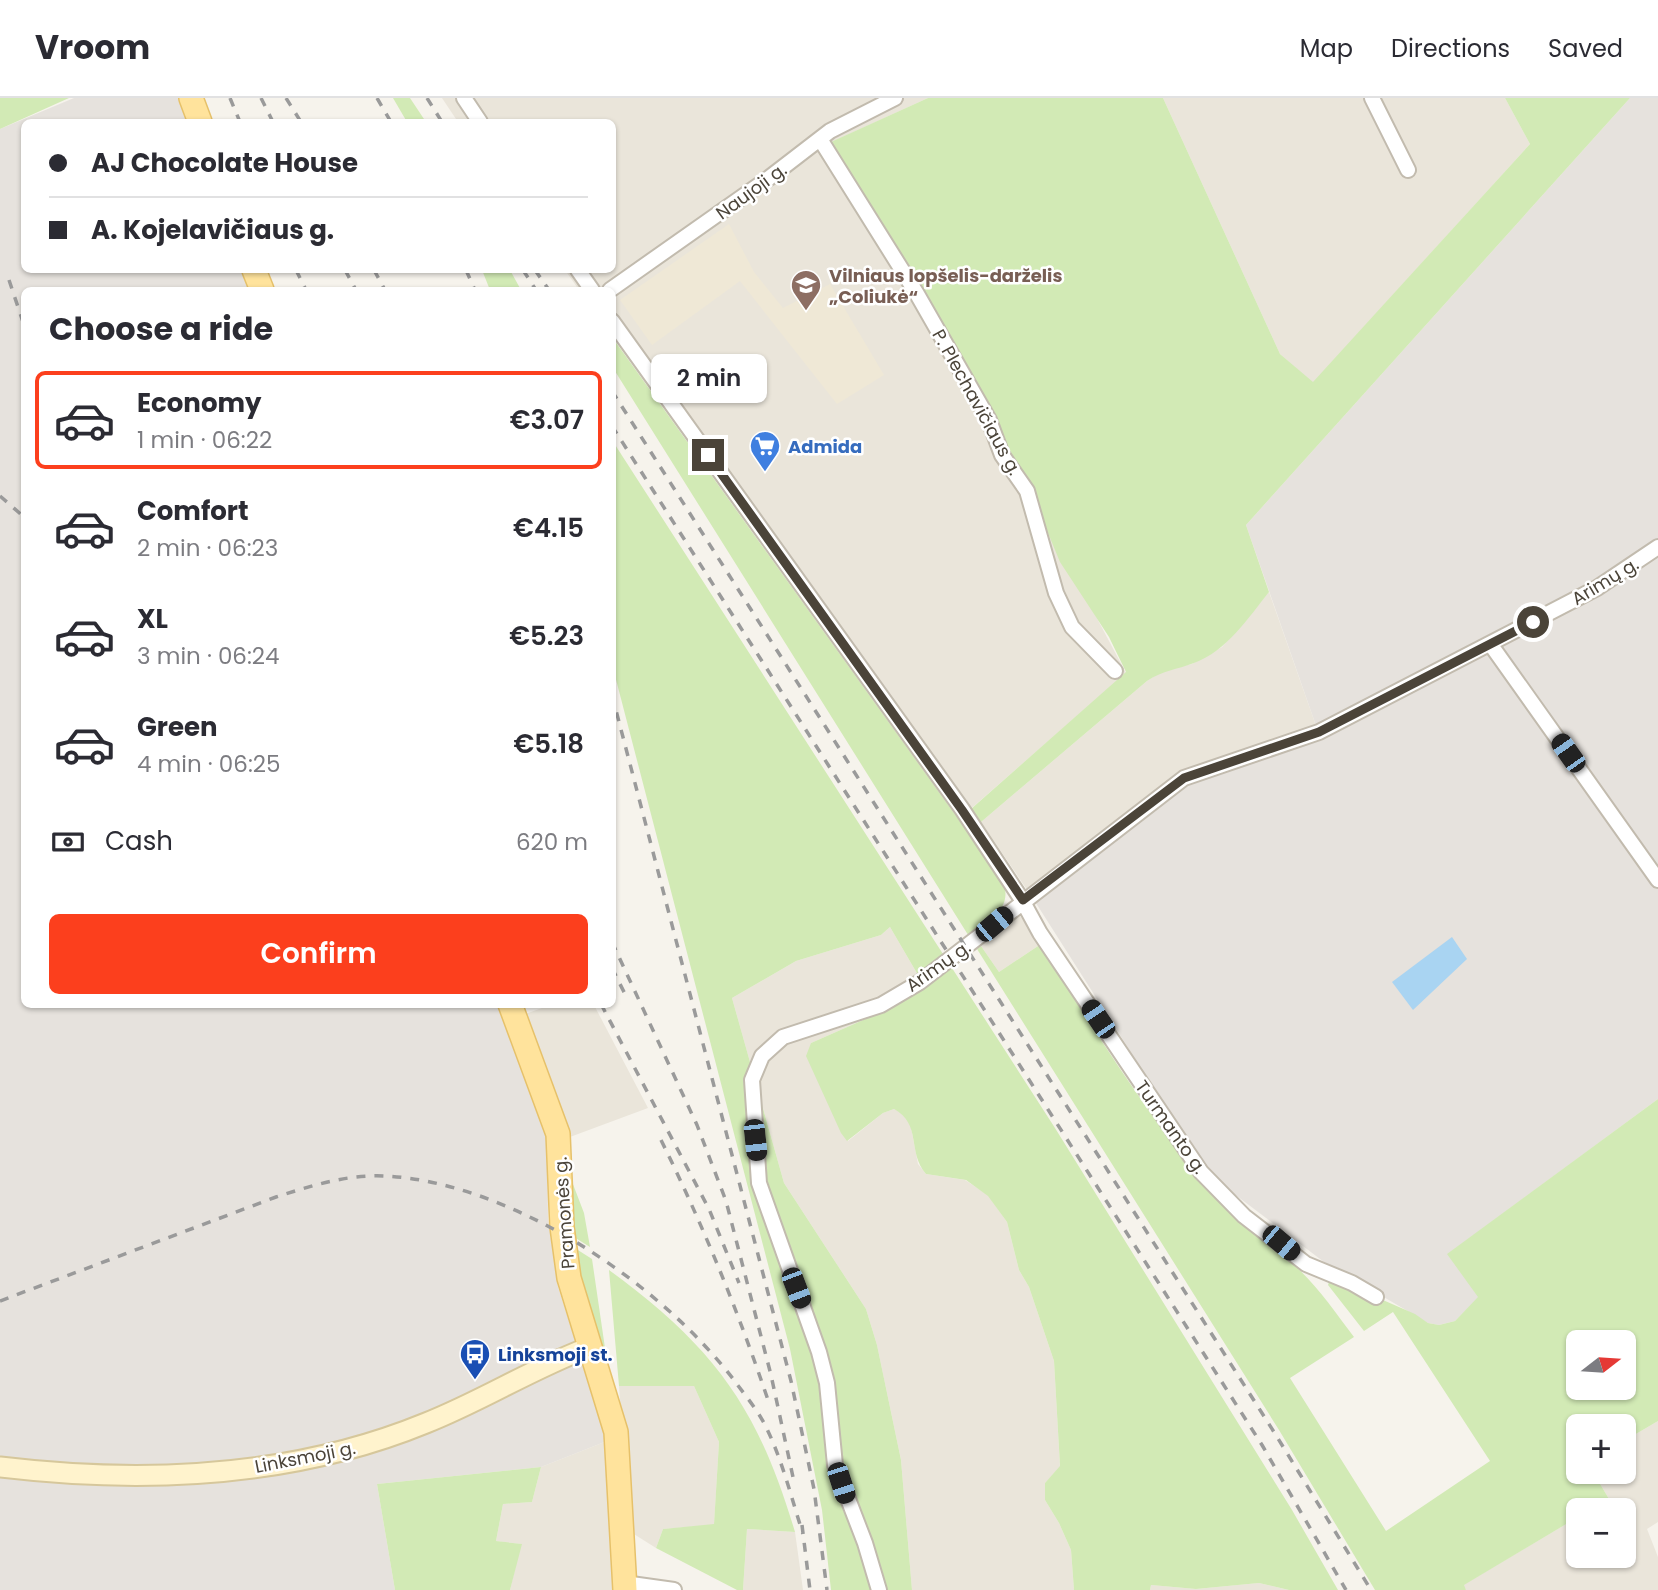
<!DOCTYPE html>
<html lang="en">
<head>
<meta charset="utf-8">
<style>
	body { margin:0; font-family:Poppins,sans-serif; background:#f2f2f3; color:#2b2b33; height:100vh; display:flex; flex-direction:column; font-size:26px; white-space:nowrap }
	* { box-sizing:border-box; margin:0 }
	p { font-size:23px; color:#7c7c81 }
	.icon { flex:none; width:38px; height:38px; fill:none; stroke:currentColor; stroke-width:2; stroke-linecap:round; stroke-linejoin:round }
	.map { position:relative; flex:1; overflow:hidden }
	.side { position:absolute; left:21px; top:189px; width:595px; height:721px; display:flex; flex-direction:column; background:#fff; border-radius:10px; box-shadow:0 2px 5px #0004 }
	.side>* { flex:none }
	.hud { position:absolute; left:21px; top:21px; width:595px; height:154px; border-radius:10px; box-shadow:0 2px 5px #0004; display:grid; align-content:center; height:154px; padding:0 28px; background:#fff }
	.needle { width:46px; rotate:73deg }
	.fabs { position:absolute; left:1566px; top:1232px; display:grid; gap:14px }
	.fabs a { display:grid; place-items:center; width:70px; height:70px; border-radius:10px; background:#fff; box-shadow:0 2px 5px #0004; font-size:35px }
	.end { position:absolute; width:32px; height:32px; margin:-16px; border:9px solid #4b4439; background:#fff; box-shadow:0 0 0 4px #fff }
	.from { border-radius:50% }
	.bubble { position:absolute; height:49px; border-radius:10px; background:#fff; box-shadow:0 2px 5px #0004; font-size:23px; font-weight:600; line-height:49px; text-align:center }
	.car { position:absolute; width:21px; height:42px; margin:-21px -10px; border-radius:9px; box-shadow:0 0 5px 2px #0007; background:linear-gradient(#222 24%,#8ab4d8 0 40%,#222 0 76%,#8ab4d8 0 86%,#222 0) }
	.hud b { display:flex; align-items:center; gap:24px; height:66px; font-size:26px }
	.hud b+b { border-top:2px solid #e1e1e2 }
	.hud i { width:18px; height:18px; background:#2b2b33 }
	ul { padding:0; list-style:none }
	li { display:flex; align-items:center; gap:21px; height:98px; margin:0 14px 10px; padding:0 14px; border:4px solid transparent; border-radius:10px }
	li div { flex:1 }
	li b { display:block; font-size:26px }
	li em { font-style:normal; font-weight:600 }
	li.active { border-color:#fc3f1d }
	li>.icon { width:63px; height:63px; stroke-width:1.5 }
	h2 { padding:0 28px; font-size:32px; line-height:84px }
	.pay { display:flex; align-items:center; gap:18px; height:77px; padding:0 28px; font-size:26px }
	.pay p { margin-inline-start:auto }
	.action { display:flex; gap:14px; margin-top:auto; padding:14px 28px }
	.action a { flex:1; height:80px; border-radius:10px; background:#fc3f1d; color:#fff; font-size:28px; font-weight:600; line-height:80px; text-align:center }
	header { display:flex; align-items:center; gap:42px; box-sizing:border-box; height:98px; padding:0 35px; background:#fff; border-bottom:2px solid #e1e1e2 }
	header strong { font-size:33px }
	nav { display:flex; gap:38px; margin-inline-start:auto; font-size:24px }
	.map>svg:first-child { display:block }
</style>
</head>
<body>
<header>
<strong>Vroom</strong>
<nav><a>Map</a><a>Directions</a><a>Saved</a></nav>
</header>
<div class="map">
<svg width="1658" height="1492" viewBox="0 0 1658 1492">
	<rect width="100%" height="100%" fill="#f6f3ec"/>
	<!-- residential -->
	<path fill="#eae5da" d="M442 0H928L832 44 988 315 1126 575 958 722 613 239 612 192H579L565 172H612V24H458Z
		M1163 0H1505L1530 46 1313 285 1280 256Z
		M1269 494 1321 642 1185 687 1030 796 981 724 1147 583 1164 572 1192 566 1222 549Z
		M1020 818 1041 846 999 874 981 848Z
		M890 829 925 889 879 915 811 945 848 1043 883 1015 894 1011 906 1017 910 1024 918 1066 926 1076 965 1082 988 1097 1007 1124 1019 1172 1029 1189 1054 1263 1060 1369 1045 1385V1402L1059 1425 1071 1452 1074 1492H912L901 1362 877 1247 866 1211 784 1085 732 900 796 863 881 837Z
		M550 907H594L648 1010 570 1039 520 918Z
		M619 1288H694L719 1344 714 1427 663 1431 656 1450 629 1433Z
		M1658 1323V1424L1647 1431 1658 1459V1492H1466L1463 1487 1578 1419V1458H1624V1412H1590L1609 1401 1593 1374H1624V1343Z
		M607 1343 616 1492H510L521 1446 496 1443 503 1406 532 1404 541 1369Z
		M747 1431 795 1434 803 1492H743Z
		M1259 1485 1289 1492H1150L1151 1487 1196 1491Z"/>
	<!-- industrial -->
	<path fill="#e6e2dd" d="M74 0H183L192 24H24V172H245L253 192H24V906L501 907 547 1036 548 1121 558 1189 607 1343 541 1369 377 1386 395 1492H0V31Z
		M1630 0H1658V1001L1448 1156 1479 1199 1455 1223 1439 1227 1428 1225 1324 1164 1229 1092 1202 1066 1034 802 1185 687 1321 642 1246 427Z"/>
	<!-- education -->
	<path fill="#efe8d6" d="M729 126 754 174 783 210 830 186 884 277 837 306 740 183 652 247 620 202Z"/>
	<!-- green -->
	<path fill="#d2eab5" fill-rule="evenodd" d="M0 0H69L0 31Z
		M393 0H410L426 24H407Z
		M928 0H1163L1280 256 1313 284 1530 46 1505 0H1630L1246 427 1269 494C1248 520 1227 553 1194 565 1176 572 1164 572 1147 583L981 724 971 711 1126 574 1109 539 1060 464 1027 384 1014 367 988 315 831 44Z
		M482 172H510L521 192H490Z
		M612 239 1002 782C1015 808 989 825 970 840L613 270Z
		M612 342 1055 1030 1292 1412 1338 1492H1289L1259 1485 1196 1491 1151 1487 1150 1492H1074L1071 1452 1059 1425 1045 1402V1385L1060 1368 1054 1263 1029 1189 1019 1172 1007 1124 988 1098 966 1082 926 1076C907 1054 922 1026 894 1011L883 1015 847 1043 841 1035 806 958 811 945 879 915 925 889 890 829 881 837 796 863 732 900 784 1085 866 1211 877 1247 901 1362 912 1492H831L822 1412 790 1251 613 570Z
		M1041 846C1096 936 1157 1033 1227 1111 1247 1133 1271 1147 1292 1165 1316 1186 1335 1214 1354 1239L1290 1280 1386 1433 1490 1363 1393 1214 1364 1233 1328 1187 1329 1184 1376 1199 1415 1216 1428 1225 1439 1227 1455 1223 1478 1199 1447 1156 1658 1001V1323L1624 1343V1328H1578V1374H1593L1609 1401 1590 1412H1578V1419L1464 1487 1466 1492H1375L1279 1332 977 851 981 848 999 874ZM1578 1244H1624V1290H1578Z
		M571 1081 584 1115 590 1149 569 1136Z
		M570 1147 592 1161 605 1250 603 1252Z
		M609 1172C714 1249 758 1309 795 1434L747 1431 743 1492H737L656 1450 663 1431 714 1426 719 1344 694 1288H619Z
		M541 1369 532 1404 503 1406 496 1443 522 1446 510 1492H395L377 1386Z"/>
	<!-- water -->
	<path fill="#a9d4f2" d="M1452 839 1467 861 1413 912 1392 884Z"/>
	<g fill="none" stroke-linecap="round" stroke-linejoin="round">
		<!-- minor casing -->
		<g stroke="#c2bbae" stroke-width="18">
			<path id="minor" d="M464 0 480 24
				M1372 0 1408 72
				M820 41 917 196 989 322 1002 357 1027 393 1056 495 1072 529 1115 573
				M578 172 592 192
				M610 192 769 80 830 33 895 0
				M612 223 962 711 1022 802 1040 835 1201 1074 1244 1118 1306 1166 1352 1185 1376 1199
				M1491 547 1658 782
				M624 1485 674 1492
				M879 1492 865 1445 835 1367 827 1285 819 1254 759 1085 752 982 762 958 783 939 881 907 920 884 1184 680 1319 634 1597 490 1658 449"/>
		</g>
		<!-- secondary casing -->
		<g stroke="#d6c79b" stroke-width="23">
			<path id="secondary" d="M0 1369C142 1386 292 1380 426 1325 482 1303 533 1270 590 1249"/>
		</g>
		<!-- primary casing -->
		<g stroke="#e6c16a" stroke-width="26">
			<path id="primary" d="M191 0 200 24
				M254 172 262 192
				M510 906 558 1036 562 1129 569 1180 616 1334 625 1492"/>
		</g>
		<!-- minor -->
		<use href="#minor" stroke="#fff" stroke-width="14"/>
		<!-- secondary -->
		<use href="#secondary" stroke="#fff3cd" stroke-width="19"/>
		<!-- primary -->
		<use href="#primary" stroke="#ffe39c" stroke-width="23"/>
		<!-- rail -->
		<path stroke="#9a9a9a" stroke-width="3.5" stroke-dasharray="9 9" stroke-linecap="butt" d="M230 0 240 24
			M261 0 273 24
			M286 0 301 24
			M377 0 391 24
			M427 0 442 24
			M296 172 306 192
			M345 172 356 192
			M374 172 385 192
			M466 172 475 192
			M523 172 536 192
			M535 172 549 192
			M9 182 24 227
			M612 293 1274 1334 1371 1492
			M612 328 1262 1347 1346 1492
			M0 398 24 419
			M612 597 791 1283 814 1391 827 1492
			M612 844 697 1027 726 1103 771 1277 793 1379
			M612 870 626 898
			M601 906 709 1111 739 1185
			M661 1042C703 1127 738 1213 768 1302
			M0 1203 276 1099C311 1088 347 1076 385 1078 510 1084 659 1184 734 1282 744 1296 756 1310 764 1325 782 1360 791 1399 803 1436
			M802 1427 810 1492"/>
	</g>
	<g fill="none" stroke-linecap="round" stroke-linejoin="round">
		<!-- route -->
		<path stroke="#4b4439" stroke-width="9" d="M708 357 962 712 1023 802 1184 680 1319 634 1533 524"/>
	</g>
	<!-- icons -->
	<defs>
		<g id="school-pin" transform="scale(1.575)"><path d="M0 17L-7.5 6A9.5 9.5 0 1 1 7.5 6Z" fill="#8d6e63" stroke="#fff"/><path d="M0-5L7-2L0 1L-7-2ZM-4 1L0 2.5L4 1V4Q0 6-4 4Z" fill="#fff"/></g>
		<g id="supermarket-pin" transform="scale(1.575)"><path d="M0 17L-7.5 6A9.5 9.5 0 1 1 7.5 6Z" fill="#3f7fe0" stroke="#fff"/><path d="M-6-5.5h2.5l.6 2H6L4.5 2H-2.5L-4.4-4H-6ZM-1.5 3.2a1.3 1.3 0 1 0 .1 0ZM3 3.2a1.3 1.3 0 1 0 .1 0Z" fill="#fff"/></g>
		<g id="bus-pin" transform="scale(1.575)"><path d="M0 17L-7.5 6A9.5 9.5 0 1 1 7.5 6Z" fill="#1a4fb4" stroke="#fff"/><path d="M-5-6H5V4H4V6H2V4H-2V6H-4V4H-5ZM-3.5-4V0h7V-4ZM-3.5 1.2v1.5H-2V1.2ZM2 1.2v1.5H3.5V1.2Z" fill="#fff"/></g>
	</defs>
	<g fill-rule="evenodd">
		<use href="#school-pin" x="806" y="187"/>
		<use href="#supermarket-pin" x="765" y="348"/>
		<use href="#bus-pin" x="475" y="1256"/>
	</g>
	<g text-anchor="middle" dominant-baseline="central" stroke-width="5" stroke-linejoin="round" paint-order="stroke">
		<!-- street labels -->
		<g font-size="18" fill="#4b4439" stroke="#fff">
			<text transform="translate(751 93) rotate(-36)">Naujoji g.</text>
			<text transform="translate(977 304) rotate(61)">P. Plechavičiaus g.</text>
			<text transform="translate(1605 483) rotate(-31)">Arimų g.</text>
			<text transform="translate(938 868) rotate(-35)">Arimų g.</text>
			<text transform="translate(1171 1029) rotate(55)">Turmanto g.</text>
			<text transform="translate(564 1115) rotate(-94)">Pramonės g.</text>
			<text transform="translate(305 1359) rotate(-11)">Linksmoji g.</text>
		</g>
		<!-- education labels -->
		<g font-size="18" font-weight="bold" fill="#785e54" stroke="#fff" text-anchor="start">
			<text x="829" y="177">Vilniaus lopšelis-darželis<tspan x="829" dy="21">„Coliukė“</tspan></text>
		</g>
		<!-- shop labels -->
		<g font-size="18" font-weight="bold" fill="#366cbe" stroke="#fff" text-anchor="start">
			<text x="788" y="348">Admida</text>
		</g>
		<!-- transit labels -->
		<g font-size="18" font-weight="bold" fill="#164399" stroke="#fff" text-anchor="start">
			<text x="498" y="1256">Linksmoji st.</text>
		</g>
	</g>
</svg>
<div class="fabs">
<a><svg class="needle" viewBox="-14 -14 28 28"><path d="M0-13l5 13h-10z" fill="#e53935"/><path d="M0 13l5-13h-10z" fill="#7c7c81"/></svg></a>
<a>+</a>
<a>−</a>
</div>
<i class="end from" style="left:1533px;top:524px"></i>
<i class="end" style="left:708px;top:357px"></i>
<div class="bubble" style="left:651px;top:256px;width:116px">2 min</div>
<i class="car" style="left:1568px;top:655px;rotate:325deg"></i>
<i class="car" style="left:994px;top:826px;rotate:50deg"></i>
<i class="car" style="left:1098px;top:921px;rotate:326deg"></i>
<i class="car" style="left:755px;top:1042px;rotate:174deg"></i>
<i class="car" style="left:1281px;top:1145px;rotate:130deg"></i>
<i class="car" style="left:796px;top:1190px;rotate:159deg"></i>
<i class="car" style="left:841px;top:1385px;rotate:162deg"></i>
<div class="hud">
<b><i class="from"></i>AJ Chocolate House</b>
<b><i></i>A. Kojelavičiaus g.</b>
</div>
<section class="side">
<h2>Choose a ride</h2>
<ul>
<li class="active"><svg class="icon" aria-label="car" viewBox="0 0 24 24"><path d="M5 17H2v-5l4-1 3-4h7l3 4 3 1v5h-3M9 17h6M6 11h13"/><circle cx="7" cy="17" r="2"/><circle cx="17" cy="17" r="2"/></svg><div><b>Economy</b><p>1 min · 06:22</p></div><em>€3.07</em></li>
<li><svg class="icon" aria-label="car" viewBox="0 0 24 24"><path d="M5 17H2v-5l4-1 3-4h7l3 4 3 1v5h-3M9 17h6M6 11h13"/><circle cx="7" cy="17" r="2"/><circle cx="17" cy="17" r="2"/></svg><div><b>Comfort</b><p>2 min · 06:23</p></div><em>€4.15</em></li>
<li><svg class="icon" aria-label="car" viewBox="0 0 24 24"><path d="M5 17H2v-5l4-1 3-4h7l3 4 3 1v5h-3M9 17h6M6 11h13"/><circle cx="7" cy="17" r="2"/><circle cx="17" cy="17" r="2"/></svg><div><b>XL</b><p>3 min · 06:24</p></div><em>€5.23</em></li>
<li><svg class="icon" aria-label="car" viewBox="0 0 24 24"><path d="M5 17H2v-5l4-1 3-4h7l3 4 3 1v5h-3M9 17h6M6 11h13"/><circle cx="7" cy="17" r="2"/><circle cx="17" cy="17" r="2"/></svg><div><b>Green</b><p>4 min · 06:25</p></div><em>€5.18</em></li>
</ul>
<div class="pay"><svg class="icon" aria-label="cash" viewBox="0 0 24 24"><path d="M3 7h18v10H3z"/><circle cx="12" cy="12" r="2"/></svg>Cash<p>620 m</p></div>
<div class="action"><a>Confirm</a></div>
</section>
</div>
</body>
</html>
